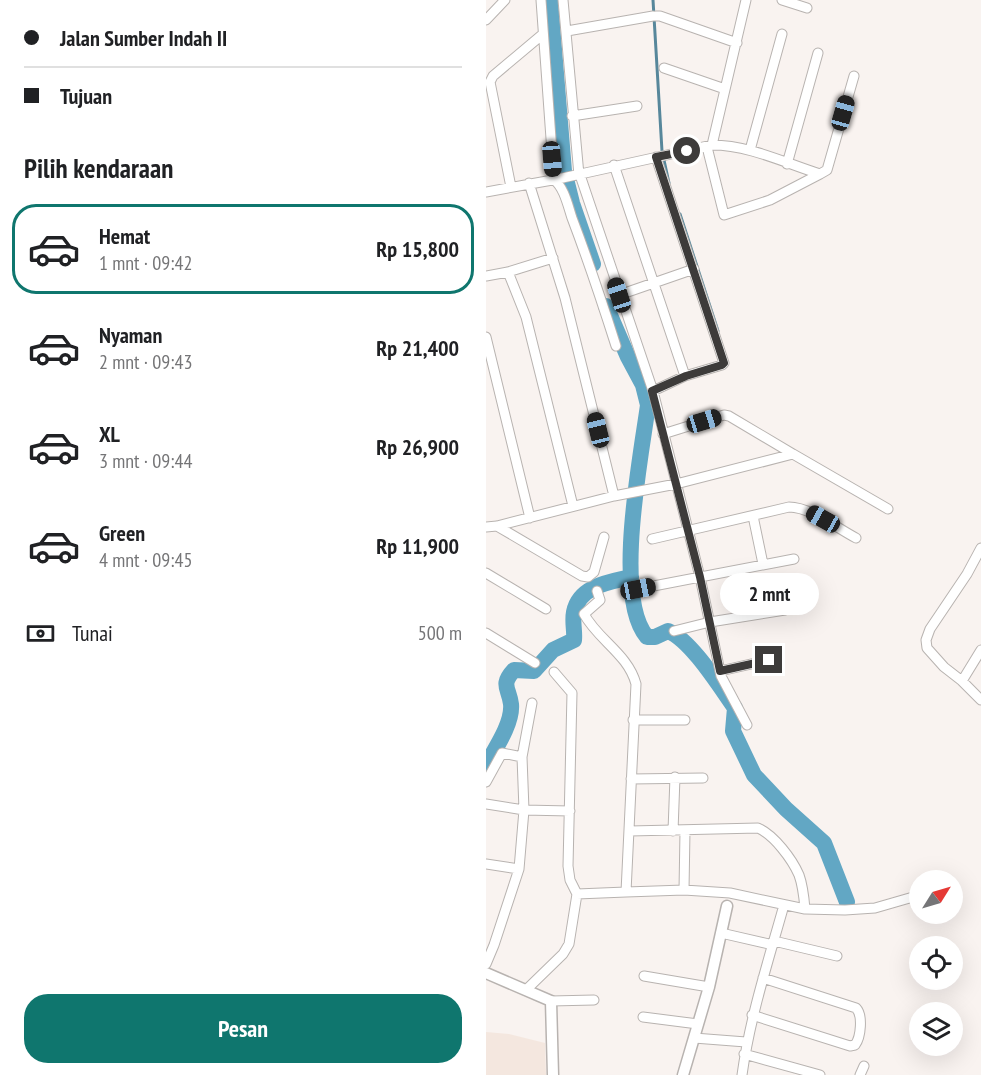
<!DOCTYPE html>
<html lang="id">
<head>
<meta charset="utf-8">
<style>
	body { margin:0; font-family:"PT Sans Narrow",sans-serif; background:#f2f2f2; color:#202124; height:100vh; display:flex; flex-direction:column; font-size:22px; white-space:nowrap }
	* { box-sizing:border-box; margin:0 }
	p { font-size:20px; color:#757577 }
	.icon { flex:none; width:33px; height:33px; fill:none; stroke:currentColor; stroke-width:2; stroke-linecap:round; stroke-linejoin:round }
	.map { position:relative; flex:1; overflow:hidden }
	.side { display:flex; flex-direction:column; background:#fff; width:486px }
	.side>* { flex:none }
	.top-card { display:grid; align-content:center; height:132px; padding:0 24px; background:#fff }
	.needle { width:39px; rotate:53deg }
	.buttons { position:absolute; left:423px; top:870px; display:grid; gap:12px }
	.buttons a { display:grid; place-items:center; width:54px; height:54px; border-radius:50%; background:#fff; box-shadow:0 6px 24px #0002; font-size:30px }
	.end { position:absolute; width:27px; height:27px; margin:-14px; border:8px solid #3d3b3a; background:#fff; box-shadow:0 0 0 3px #fff }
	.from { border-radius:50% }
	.bubble { position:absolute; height:42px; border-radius:21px; background:#fff; box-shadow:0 6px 24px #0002; font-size:20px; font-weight:700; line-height:42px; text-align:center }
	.car { position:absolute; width:18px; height:36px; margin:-18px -9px; border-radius:8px; box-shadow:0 0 4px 2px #0007; background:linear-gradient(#222 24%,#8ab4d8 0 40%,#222 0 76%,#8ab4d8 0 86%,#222 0) }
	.top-card b { display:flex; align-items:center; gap:21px; height:57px; font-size:22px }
	.top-card b+b { border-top:2px solid #e0e0e0 }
	.top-card i { width:15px; height:15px; background:#202124 }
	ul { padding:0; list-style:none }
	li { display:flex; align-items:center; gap:18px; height:90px; margin:0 12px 9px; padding:0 12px; border:3px solid transparent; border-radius:24px }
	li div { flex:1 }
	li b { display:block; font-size:22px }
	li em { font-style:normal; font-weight:700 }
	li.active { border-color:#0f766e }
	li>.icon { width:54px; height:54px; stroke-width:1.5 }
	h2 { padding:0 24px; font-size:27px; line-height:72px }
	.pay { display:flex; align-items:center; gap:15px; height:66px; padding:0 24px; font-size:22px }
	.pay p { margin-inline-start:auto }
	.action { display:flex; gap:12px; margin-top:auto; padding:12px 24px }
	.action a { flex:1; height:69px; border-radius:24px; background:#0f766e; color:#fff; font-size:24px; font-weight:700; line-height:69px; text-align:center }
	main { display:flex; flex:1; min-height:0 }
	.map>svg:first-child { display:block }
</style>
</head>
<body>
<main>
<section class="side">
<div class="top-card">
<b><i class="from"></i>Jalan Sumber Indah II</b>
<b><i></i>Tujuan</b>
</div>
<h2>Pilih kendaraan</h2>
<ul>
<li class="active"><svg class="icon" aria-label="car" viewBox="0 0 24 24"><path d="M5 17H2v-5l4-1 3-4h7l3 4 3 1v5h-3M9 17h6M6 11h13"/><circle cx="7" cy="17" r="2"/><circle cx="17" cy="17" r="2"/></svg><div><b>Hemat</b><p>1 mnt · 09:42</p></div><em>Rp 15,800</em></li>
<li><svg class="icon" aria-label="car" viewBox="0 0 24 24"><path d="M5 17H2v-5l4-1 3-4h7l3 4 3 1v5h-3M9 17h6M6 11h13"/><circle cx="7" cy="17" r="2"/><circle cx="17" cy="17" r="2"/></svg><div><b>Nyaman</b><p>2 mnt · 09:43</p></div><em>Rp 21,400</em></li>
<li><svg class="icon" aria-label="car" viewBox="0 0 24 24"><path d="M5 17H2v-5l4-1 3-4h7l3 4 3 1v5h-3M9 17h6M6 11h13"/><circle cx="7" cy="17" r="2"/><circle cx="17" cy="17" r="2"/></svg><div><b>XL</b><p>3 mnt · 09:44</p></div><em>Rp 26,900</em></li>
<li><svg class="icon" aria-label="car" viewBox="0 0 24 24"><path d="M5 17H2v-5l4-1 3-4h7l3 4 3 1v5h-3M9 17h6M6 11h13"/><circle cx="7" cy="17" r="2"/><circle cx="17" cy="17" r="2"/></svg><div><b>Green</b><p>4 mnt · 09:45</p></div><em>Rp 11,900</em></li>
</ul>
<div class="pay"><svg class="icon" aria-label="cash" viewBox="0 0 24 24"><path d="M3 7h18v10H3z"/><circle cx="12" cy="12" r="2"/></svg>Tunai<p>500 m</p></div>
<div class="action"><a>Pesan</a></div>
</section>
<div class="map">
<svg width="495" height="1075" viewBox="0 0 495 1075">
	<rect width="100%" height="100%" fill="#f9f3f0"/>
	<!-- built -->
	<path fill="#f4e7df" d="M0 1032 23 1034 59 1043 60 1075H0Z"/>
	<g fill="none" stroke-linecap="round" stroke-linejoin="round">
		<!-- stream -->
		<path stroke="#57879b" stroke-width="3" d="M167 0 176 151 183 183
			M194 214 232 331"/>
		<!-- river -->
		<path stroke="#62a7c4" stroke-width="16" d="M64 0 78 171 86 203 107 264
			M120 306 142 357 157 385 162 405C155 456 127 598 161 637H169L182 631C205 640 234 687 249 708L247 731 268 775 300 809 338 843 361 902
			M0 765C9 749 27 723 25 704 23 688 14 685 28 670L48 671 67 650 88 640C89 631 86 622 88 612 93 586 123 582 145 577"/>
		<!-- minor casing -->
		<g stroke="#b8b3b0" stroke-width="11">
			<path id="minor" d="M55 0 68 180C78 187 82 206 86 218 102 260 116 302 130 346
				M77 0 93 175
				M296 0 321 8
				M170 16H174L251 43
				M0 20 19 0
				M81 31 167 16
				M178 68 239 89
				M86 116 151 106
				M226 145 260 0
				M221 147 238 215 284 200 334 174
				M264 150 296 34
				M301 164 332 53
				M128 165 199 376
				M94 175 167 391 214 577 235 676 261 725
				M43 183 79 298 128 496
				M25 187 4 82 7 76 57 34
				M0 192 72 179 226 145C263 145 299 163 334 174L341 170 368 76
				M22 272 40 317 87 506
				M0 276 22 272 67 258
				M133 295 208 269
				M0 337 44 518
				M167 391 199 376 236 365 238 363 170 157
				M177 434 238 415 243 416 307 454
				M267 516 277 564
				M11 526 96 576 102 577 108 572 118 537
				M0 527 11 526 128 496 190 484 307 454 402 509
				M166 539 303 507C324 507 351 528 370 538
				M495 548 481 574 444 629 440 640 441 648 458 667 476 681 495 700
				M0 573 60 609
				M152 589 308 559
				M111 591 114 600 98 614C112 640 142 654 150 684L140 892 198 890 244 893 319 909 359 910 389 908 434 895
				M188 631 224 622 299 610
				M0 633 49 663
				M234 671 283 660
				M476 681 495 650
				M147 720H199
				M145 779 217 778
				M0 782 16 753 36 757
				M0 804 38 810 84 811
				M144 831 272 828C288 835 306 859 313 875 317 886 318 897 319 909
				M187 831 189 777
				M0 864 33 869
				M198 890 199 831
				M91 894 140 892
				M235 933 287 945
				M288 941 351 956
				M0 964 8 945 33 869 38 810 36 757 46 703
				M158 976 223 987
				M41 989 77 954 83 944 91 894 84 880 82 866 86 693 68 672
				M65 1001 108 1000
				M266 1015 364 1046 369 1045C375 1037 377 1015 370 1008L277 978
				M157 1017 212 1024
				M208 1038 260 1042
				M258 1054 334 1075
				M256 1075C264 1017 282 962 298 905
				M374 1075 378 1066"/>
		</g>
		<!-- tertiary casing -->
		<g stroke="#b8b3b0" stroke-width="13">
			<path id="tertiary" d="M0 973 65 1001 67 1075
				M197 1075 223 987 241 906"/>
		</g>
		<!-- minor -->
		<use href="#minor" stroke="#fff" stroke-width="9"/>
		<!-- tertiary -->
		<use href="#tertiary" stroke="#fff" stroke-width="10"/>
	</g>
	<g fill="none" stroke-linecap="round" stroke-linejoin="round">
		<!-- route -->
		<path stroke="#3d3b3a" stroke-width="8" d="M201 151 170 157 238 363 236 365 200 376 166 391 214 577 234 671 283 660"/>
	</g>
</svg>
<div class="buttons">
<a><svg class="needle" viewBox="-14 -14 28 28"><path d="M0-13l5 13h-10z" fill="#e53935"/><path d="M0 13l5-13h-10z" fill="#757577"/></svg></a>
<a><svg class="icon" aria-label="locate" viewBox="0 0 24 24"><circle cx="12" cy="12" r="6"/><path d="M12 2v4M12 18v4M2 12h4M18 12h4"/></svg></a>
<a><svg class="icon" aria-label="layers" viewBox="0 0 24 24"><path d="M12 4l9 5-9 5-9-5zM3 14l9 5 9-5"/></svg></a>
</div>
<i class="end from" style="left:201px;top:151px"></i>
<i class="end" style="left:283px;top:660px"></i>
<div class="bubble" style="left:234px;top:573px;width:99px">2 mnt</div>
<i class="car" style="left:357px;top:113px;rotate:16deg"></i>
<i class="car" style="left:66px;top:159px;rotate:175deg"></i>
<i class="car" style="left:133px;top:295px;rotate:342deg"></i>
<i class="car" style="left:218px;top:421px;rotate:73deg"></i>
<i class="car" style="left:112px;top:430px;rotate:346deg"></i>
<i class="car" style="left:337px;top:519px;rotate:299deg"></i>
<i class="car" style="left:152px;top:589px;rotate:79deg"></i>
</div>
</main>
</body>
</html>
